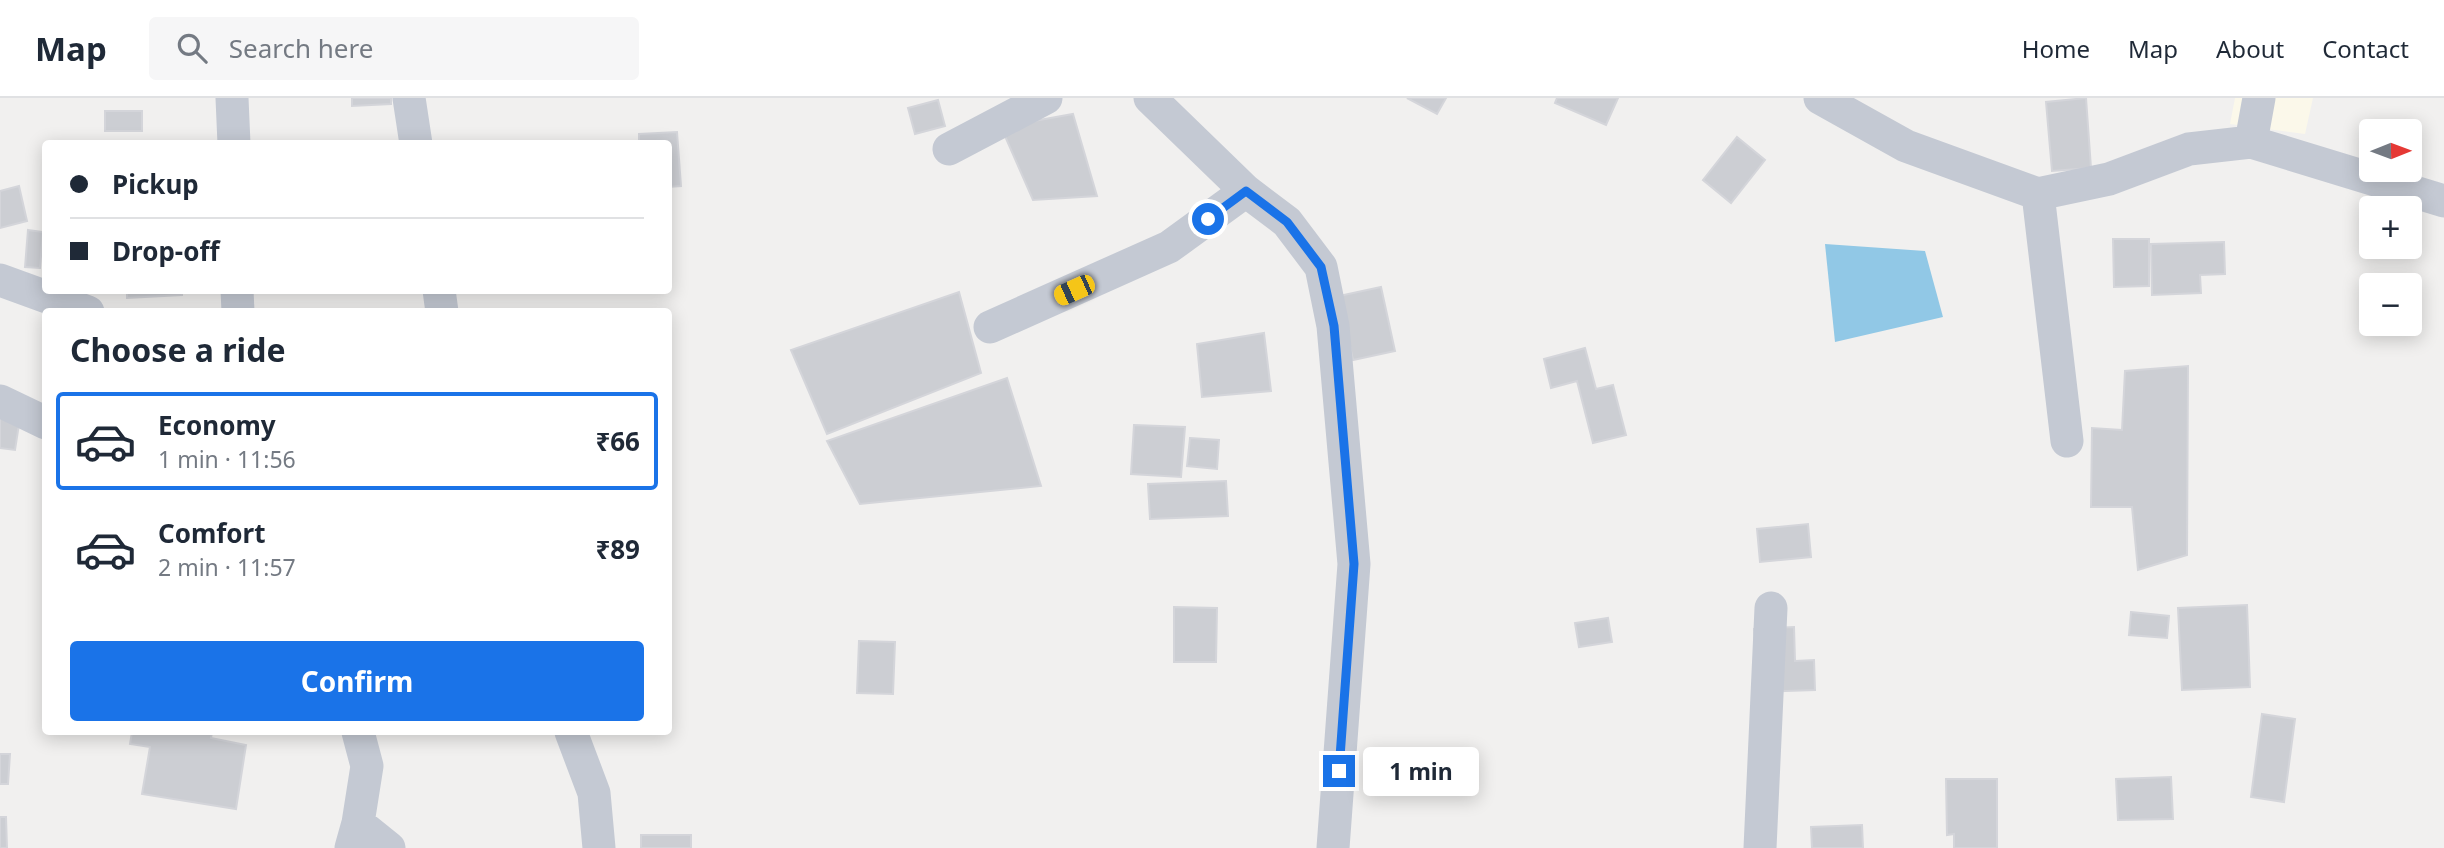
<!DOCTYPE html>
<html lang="en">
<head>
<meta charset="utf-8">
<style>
	body { margin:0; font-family:"Noto Sans",sans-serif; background:#f6f6f7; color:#1f2937; height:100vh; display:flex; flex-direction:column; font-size:26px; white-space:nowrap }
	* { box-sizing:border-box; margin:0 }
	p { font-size:23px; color:#747a83 }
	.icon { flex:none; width:38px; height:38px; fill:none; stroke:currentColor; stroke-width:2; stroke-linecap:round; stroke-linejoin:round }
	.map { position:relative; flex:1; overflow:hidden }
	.side { position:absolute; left:42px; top:210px; width:630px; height:427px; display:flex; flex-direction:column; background:#fff; border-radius:7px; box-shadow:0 4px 18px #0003 }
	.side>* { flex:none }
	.hud { position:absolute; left:42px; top:42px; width:630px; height:154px; border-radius:7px; box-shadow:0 4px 18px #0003; display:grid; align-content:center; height:154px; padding:0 28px; background:#fff }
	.needle { width:46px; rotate:89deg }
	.tools { position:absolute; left:2359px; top:21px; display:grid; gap:14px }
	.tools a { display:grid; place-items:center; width:63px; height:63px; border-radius:7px; background:#fff; box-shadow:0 4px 18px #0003; font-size:35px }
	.end { position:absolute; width:32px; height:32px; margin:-16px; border:9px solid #1a73e8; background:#fff; box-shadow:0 0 0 4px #fff }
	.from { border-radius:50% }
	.bubble { position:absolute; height:49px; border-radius:7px; background:#fff; box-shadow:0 4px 18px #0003; font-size:23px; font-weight:700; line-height:49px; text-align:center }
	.car { position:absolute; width:21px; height:42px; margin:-21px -10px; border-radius:9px; box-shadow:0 0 5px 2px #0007; background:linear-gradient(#f5c518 24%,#345 0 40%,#f5c518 0 76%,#345 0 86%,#f5c518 0) }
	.hud b { display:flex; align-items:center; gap:24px; height:66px; font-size:26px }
	.hud b+b { border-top:2px solid #e0e1e3 }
	.hud i { width:18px; height:18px; background:#1f2937 }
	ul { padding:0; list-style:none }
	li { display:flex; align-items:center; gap:21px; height:98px; margin:0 14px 10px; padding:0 14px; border:4px solid transparent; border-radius:7px }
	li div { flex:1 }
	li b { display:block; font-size:26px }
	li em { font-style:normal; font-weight:700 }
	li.active { border-color:#1a73e8 }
	li>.icon { width:63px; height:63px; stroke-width:1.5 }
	h2 { padding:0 28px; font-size:32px; line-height:84px }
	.action { display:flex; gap:14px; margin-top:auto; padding:14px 28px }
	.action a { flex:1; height:80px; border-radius:7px; background:#1a73e8; color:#fff; font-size:28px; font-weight:700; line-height:80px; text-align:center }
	header { display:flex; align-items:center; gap:42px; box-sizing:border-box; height:98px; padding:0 35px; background:#fff; border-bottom:2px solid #e0e1e3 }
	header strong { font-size:33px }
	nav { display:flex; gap:38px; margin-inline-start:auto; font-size:24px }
	.search { width:490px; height:63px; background:#f6f6f7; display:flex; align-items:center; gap:18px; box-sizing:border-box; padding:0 24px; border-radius:7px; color:#747a83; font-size:26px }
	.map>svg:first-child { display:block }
</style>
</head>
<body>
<header>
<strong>Map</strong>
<div class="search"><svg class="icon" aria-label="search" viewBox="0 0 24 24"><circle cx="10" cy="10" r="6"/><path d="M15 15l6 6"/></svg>Search here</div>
<nav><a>Home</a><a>Map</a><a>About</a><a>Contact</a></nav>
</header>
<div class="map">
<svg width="2444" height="750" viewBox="0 0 2444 750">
	<rect width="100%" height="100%" fill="#f1f0ef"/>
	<!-- commercial -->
	<path fill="#fbf8ea" d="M2235 0H2313L2305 36 2230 26Z"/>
	<!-- water -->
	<path fill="#91c8e6" d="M1825 146 1925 153 1943 219 1835 244Z"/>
	<!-- building -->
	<path fill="#ccced3" stroke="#d4d5da" stroke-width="2" d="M352 0H391V6L352 8Z
		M1407 0H1446L1437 16Z
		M1557 0H1618L1606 27 1555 5Z
		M2086 0 2091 70 2052 73 2046 4Z
		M938 2 945 28 915 36 908 10Z
		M105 13H142V33H105Z
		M1073 16 1097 98 1033 102 1001 29Z
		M677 34 681 88 668 89V46H639V36Z
		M1737 39 1765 62 1731 105 1703 82Z
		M19 88 27 123 0 130V93Z
		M28 132 43 134 40 170 25 169Z
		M2113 141H2149V188L2114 189Z
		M2224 144 2225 176 2200 177 2201 195 2152 197 2151 146Z
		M1381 189 1395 253 1353 262 1339 198Z
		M127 192H182V197L127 200Z
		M959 194 981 275 827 336 791 252Z
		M1264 235 1271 293 1202 299 1197 246Z
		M1585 250 1596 291 1613 287 1626 337 1593 345 1577 283 1551 290 1544 261Z
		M2188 268 2187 457 2138 472 2132 409H2091L2092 330 2122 332 2125 273Z
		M1007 280 1041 388 860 406 827 343Z
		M0 304 22 307 15 352 0 350Z
		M1134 327 1185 329 1181 379 1131 376Z
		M1190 340 1219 342 1217 371 1187 368Z
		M1226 383 1228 418 1150 421 1148 386Z
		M1808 426 1811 459 1760 464 1757 431Z
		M2247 507 2250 589 2182 592 2178 510Z
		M1174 509 1217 510 1216 564H1174Z
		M2131 514 2169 518 2167 540 2129 537Z
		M1608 520 1612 544 1579 549 1575 525Z
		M1794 529 1795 563 1814 562 1815 592 1757 594 1754 531Z
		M859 543 895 544 893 596 857 595Z
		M2262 616 2295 621 2284 704 2251 699Z
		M132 634H212L211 640 246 647 236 711 142 696 150 649 130 646Z
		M0 656H10L8 686H0Z
		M2171 679 2173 721 2118 722 2116 681Z
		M1946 681H1997V750H1954V736L1947 737Z
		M0 719H6L7 750H0Z
		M1862 727 1863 750H1812L1811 729Z
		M641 737H691V750H641Z"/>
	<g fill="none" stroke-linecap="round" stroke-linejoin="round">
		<!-- minor -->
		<path stroke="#c4c9d3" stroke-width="33" d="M232 0 234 46
			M409 0 416 46
			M1150 0 1246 93 1287 124 1321 169 1333 228 1354 466 1333 750
			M1820 0 1906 48 2038 96 2109 81 2189 51 2251 44 2444 103
			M2251 44 2259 0
			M949 51 1046 0
			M2038 96 2067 343
			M0 182 88 214
			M237 192 238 214
			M439 192 442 214
			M990 229 1169 149 1246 93
			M0 303 46 325
			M571 634 594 695 599 750
			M358 725 389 750
			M351 750 358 725 367 668 358 634
			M1760 750 1771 510"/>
	</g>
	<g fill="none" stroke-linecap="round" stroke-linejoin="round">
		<!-- route -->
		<path stroke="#1a73e8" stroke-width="9" d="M1208 121 1246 93 1287 124 1321 169 1334 228 1354 466 1339 673"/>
	</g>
</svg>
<div class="tools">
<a><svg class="needle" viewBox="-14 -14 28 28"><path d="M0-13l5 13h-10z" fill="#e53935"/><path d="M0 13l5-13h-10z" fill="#747a83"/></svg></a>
<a>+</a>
<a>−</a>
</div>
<i class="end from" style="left:1208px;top:121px"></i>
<i class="end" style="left:1339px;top:673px"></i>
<div class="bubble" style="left:1363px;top:649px;width:116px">1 min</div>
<i class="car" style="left:1074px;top:192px;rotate:246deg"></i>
<div class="hud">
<b><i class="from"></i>Pickup</b>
<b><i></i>Drop-off</b>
</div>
<section class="side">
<h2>Choose a ride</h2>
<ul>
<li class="active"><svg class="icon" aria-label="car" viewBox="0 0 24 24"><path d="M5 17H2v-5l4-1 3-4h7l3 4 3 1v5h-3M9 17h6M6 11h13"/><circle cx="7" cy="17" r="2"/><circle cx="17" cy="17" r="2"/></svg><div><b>Economy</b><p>1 min · 11:56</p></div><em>₹66</em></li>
<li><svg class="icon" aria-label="car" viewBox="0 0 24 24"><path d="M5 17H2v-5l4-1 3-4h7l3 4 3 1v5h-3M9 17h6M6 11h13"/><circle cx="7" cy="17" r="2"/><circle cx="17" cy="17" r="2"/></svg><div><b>Comfort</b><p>2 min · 11:57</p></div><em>₹89</em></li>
</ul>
<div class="action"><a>Confirm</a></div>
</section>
</div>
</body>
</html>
